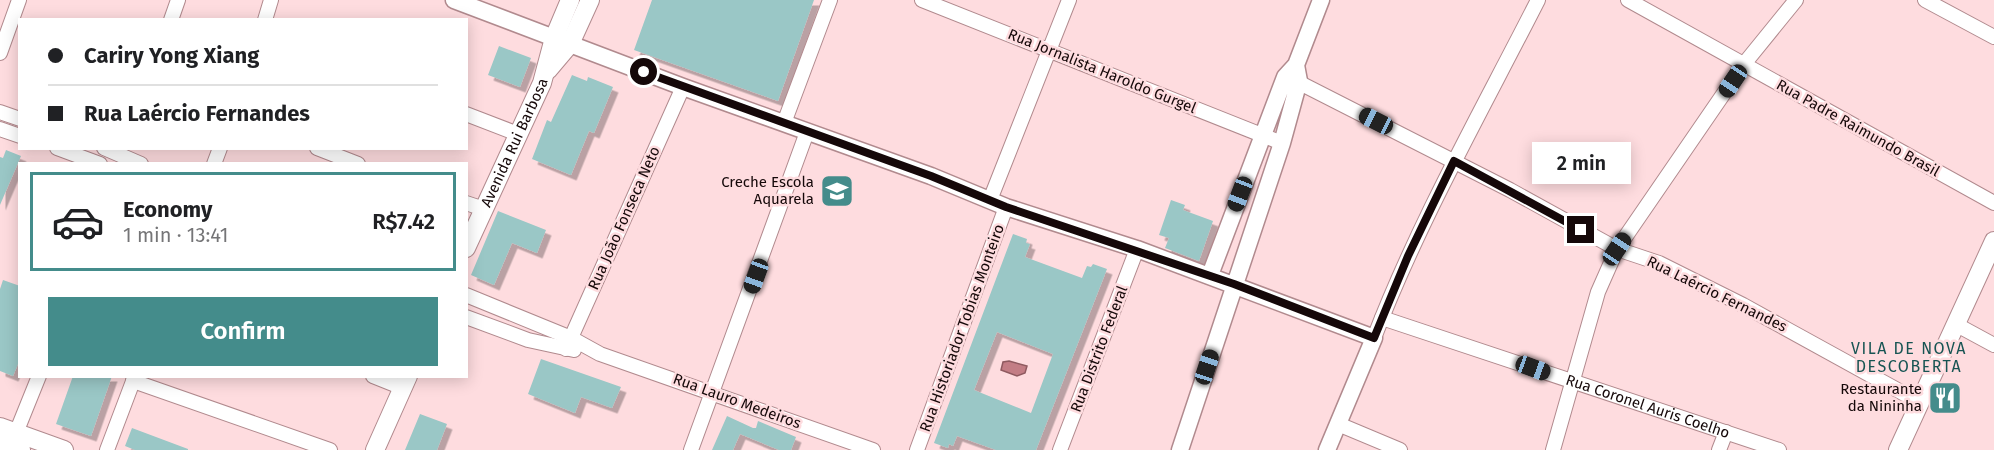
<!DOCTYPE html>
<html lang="en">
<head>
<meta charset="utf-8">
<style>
	body { margin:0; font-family:"Fira Sans",sans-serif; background:#f6f6f6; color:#202124; height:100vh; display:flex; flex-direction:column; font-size:22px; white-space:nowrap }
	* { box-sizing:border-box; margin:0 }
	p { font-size:20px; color:#757577 }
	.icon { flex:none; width:33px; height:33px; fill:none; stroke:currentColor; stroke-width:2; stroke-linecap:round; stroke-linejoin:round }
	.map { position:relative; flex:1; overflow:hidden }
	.side { position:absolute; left:18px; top:162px; width:450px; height:216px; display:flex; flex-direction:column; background:#fff; border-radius:0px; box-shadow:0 3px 15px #0003 }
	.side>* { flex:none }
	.hud { position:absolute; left:18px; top:18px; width:450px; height:132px; border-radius:0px; box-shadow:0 3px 15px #0003; display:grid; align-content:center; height:132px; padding:0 30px; background:#fff }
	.end { position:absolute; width:27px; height:27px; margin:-14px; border:8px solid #150809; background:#fff; box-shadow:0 0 0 3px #fff }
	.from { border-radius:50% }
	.bubble { position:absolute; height:42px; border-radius:0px; background:#fff; box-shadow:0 3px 15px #0003; font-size:20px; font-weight:600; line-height:42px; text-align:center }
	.car { position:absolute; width:18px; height:36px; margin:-18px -9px; border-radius:8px; box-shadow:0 0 4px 2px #0007; background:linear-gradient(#222 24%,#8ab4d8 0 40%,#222 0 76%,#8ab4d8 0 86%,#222 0) }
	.hud b { display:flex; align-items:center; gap:21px; height:57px; font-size:22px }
	.hud b+b { border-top:2px solid #e0e0e0 }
	.hud i { width:15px; height:15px; background:#202124 }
	ul { padding:10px 0 0; list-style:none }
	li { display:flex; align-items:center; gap:18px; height:99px; margin:0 12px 9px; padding:0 18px; border:3px solid transparent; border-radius:0px }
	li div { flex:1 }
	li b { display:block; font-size:22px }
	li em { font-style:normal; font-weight:600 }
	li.active { border-color:#448c8b }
	li>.icon { width:54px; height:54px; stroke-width:1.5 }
	.button { display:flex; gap:12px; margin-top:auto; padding:12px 30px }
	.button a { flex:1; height:69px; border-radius:0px; background:#448c8b; color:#fff; font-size:24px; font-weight:600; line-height:69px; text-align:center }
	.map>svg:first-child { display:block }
</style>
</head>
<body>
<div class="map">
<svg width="1994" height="450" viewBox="0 0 1994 450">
	<defs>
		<filter id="shadow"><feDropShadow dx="5.5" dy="5.5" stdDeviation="0" flood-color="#0004"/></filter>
	</defs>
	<rect width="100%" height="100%" fill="#fedcdf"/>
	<!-- water -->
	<path fill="#c37d85" stroke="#8f5a60" stroke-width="1.5" d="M1009 361 1027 366 1025 373 1017 376 1001 370 1003 362Z"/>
	<!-- building -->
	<path fill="#9ac7c6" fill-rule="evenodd" filter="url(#shadow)" d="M652 0H814L778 101 634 50Z
		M499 46 531 58 520 87 488 75Z
		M572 75 587 81 588 77 613 87 594 133 589 131 571 175 532 159 547 120 551 122Z
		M6 150 21 156 0 205V157L3 158Z
		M1171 200 1185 205 1183 210 1213 221 1199 261 1165 248 1169 238 1159 235Z
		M498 211 546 230 537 253 512 243 494 285 471 275Z
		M1013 234 1027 239 1026 243 1030 244 1025 257 1082 278 1087 266 1091 267 1093 264 1107 269 1036 450H996L957 436 953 446 949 444 948 448 934 443ZM997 332 1053 354 1031 413 974 390Z
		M3 280 20 286V359L13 376 0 371V289Z
		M541 359 621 387 612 408 581 397 575 413 528 394Z
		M73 376H112L91 436 56 424Z
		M420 414 447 424 437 450H405Z
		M727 416 753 428H756L758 421 796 437 791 450H779L740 434 733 450H712Z
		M132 428 188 449V450H135L125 446Z"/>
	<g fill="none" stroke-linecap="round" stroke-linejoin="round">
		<!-- minor casing -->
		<g stroke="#b18a8e" stroke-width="16">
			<g id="minor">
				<path d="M922 0 1282 143"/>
				<path d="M1628 0 1994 203"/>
				<path d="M1925 0 1994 37"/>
				<path d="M171 20 178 0"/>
				<path d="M265 20 271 0"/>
				<path d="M0 53 19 0"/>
				<path d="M1292 79 1510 190 1617 249 1659 263 1743 305 1921 403"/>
				<path d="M0 112 20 119"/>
				<path d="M466 114 518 134"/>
				<path d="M784 123 830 0"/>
				<path d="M0 129 20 136"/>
				<path d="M57 148 100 164"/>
				<path d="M104 148 141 164"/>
				<path d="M317 148 358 164"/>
				<path d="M214 164 220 148"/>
				<path d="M990 200 1069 0"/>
				<path d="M466 203 484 209"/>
				<path d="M466 295 571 338 600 354 873 450"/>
				<path d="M466 317 528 340 574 350"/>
				<path id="s1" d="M1382 318 1779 450"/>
				<path d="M1957 325 1994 345"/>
				<path d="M1374 338C1419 221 1481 112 1538 0"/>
				<path d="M566 349 683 87"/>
				<path d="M373 376 403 388"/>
				<path d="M133 381 330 450"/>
				<path d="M1338 424 1400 450"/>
				<path d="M16 433 39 376"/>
				<path d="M107 450 135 376"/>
				<path d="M691 450 807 132"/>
				<path d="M917 450 1006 207"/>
				<path d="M1060 450 1137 249"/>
				<path d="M1553 450 1598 292 1617 249 1744 64 1796 0"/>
				<path d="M1719 450 1726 432"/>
			</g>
		</g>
		<!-- tertiary casing -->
		<g stroke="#b18a8e" stroke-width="19">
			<path id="tertiary" d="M454 0 683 87 931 176 1006 207 1137 249 1374 338 1327 450
				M1210 275 1285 77 1296 65 1321 0
				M1180 450 1282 143 1299 81 1296 65"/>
		</g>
		<!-- secondary casing -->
		<g stroke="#b18a8e" stroke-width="20">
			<g id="secondary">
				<path d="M548 70 570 44 590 0"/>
				<path id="s2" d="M466 248 542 83 554 38 570 0"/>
				<path d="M0 427 64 450"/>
				<path d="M0 442 21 450"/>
				<path d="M375 450 408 376"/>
				<path d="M1898 450 1994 241"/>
			</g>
		</g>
		<!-- minor -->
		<use href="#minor" stroke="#fff" stroke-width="14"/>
		<!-- tertiary -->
		<use href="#tertiary" stroke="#fff" stroke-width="16"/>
		<!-- secondary -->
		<use href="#secondary" stroke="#fff" stroke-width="18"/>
	</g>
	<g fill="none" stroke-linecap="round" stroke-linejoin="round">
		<!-- route -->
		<path stroke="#150809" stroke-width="8" d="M644 72 931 176 1006 207 1234 284 1374 338 1408 256 1454 161 1581 230"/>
	</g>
	<!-- icons -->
	<defs>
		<g id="school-square" transform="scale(1.725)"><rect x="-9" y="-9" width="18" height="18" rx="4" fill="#448c8b" stroke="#fedcdf"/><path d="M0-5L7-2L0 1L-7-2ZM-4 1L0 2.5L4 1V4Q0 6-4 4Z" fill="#fff"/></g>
		<g id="restaurant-square" transform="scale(1.725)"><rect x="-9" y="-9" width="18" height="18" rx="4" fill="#448c8b" stroke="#fedcdf"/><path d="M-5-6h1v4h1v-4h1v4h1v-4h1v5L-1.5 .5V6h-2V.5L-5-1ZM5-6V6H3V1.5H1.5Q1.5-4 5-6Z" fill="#fff"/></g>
	</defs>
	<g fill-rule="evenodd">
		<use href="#school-square" x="837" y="191"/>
		<use href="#restaurant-square" x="1945" y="398"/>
	</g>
	<g text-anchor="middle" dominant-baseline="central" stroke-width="5" stroke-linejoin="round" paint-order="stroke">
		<!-- street labels -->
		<g font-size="15" fill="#150809" stroke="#fedcdf">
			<text transform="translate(1102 71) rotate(22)">Rua Jornalista Haroldo Gurgel</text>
			<text transform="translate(1858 128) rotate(29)">Rua Padre Raimundo Brasil</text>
			<text stroke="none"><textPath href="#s2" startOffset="116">Avenida Rui Barbosa</textPath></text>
			<text transform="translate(624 218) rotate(-66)">Rua João Fonseca Neto</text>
			<text transform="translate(1717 294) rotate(26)">Rua Laércio Fernandes</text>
			<text transform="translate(962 328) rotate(-70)">Rua Historiador Tobias Monteiro</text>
			<text transform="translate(1099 349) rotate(-69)">Rua Distrito Federal</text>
			<text transform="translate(737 401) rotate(20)">Rua Lauro Medeiros</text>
			<text stroke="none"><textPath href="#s1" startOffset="280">Rua Coronel Auris Coelho</textPath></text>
		</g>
		<!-- poi labels -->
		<g font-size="15" fill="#150809" stroke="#fedcdf" text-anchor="end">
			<text x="814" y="182">Creche Escola<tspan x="814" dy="17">Aquarela</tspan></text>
			<text x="1922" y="389">Restaurante<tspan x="1922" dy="17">da Nininha</tspan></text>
		</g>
		<!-- neighbourhood labels -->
		<g font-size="16" letter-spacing="1.5" fill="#175453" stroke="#fedcdf">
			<text x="1909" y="348">VILA DE NOVA<tspan x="1909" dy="18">DESCOBERTA</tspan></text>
		</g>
	</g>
</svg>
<i class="end from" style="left:644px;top:72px"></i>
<i class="end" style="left:1581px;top:230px"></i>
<div class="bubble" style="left:1532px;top:142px;width:99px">2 min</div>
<i class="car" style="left:1733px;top:81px;rotate:214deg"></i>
<i class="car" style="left:1376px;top:121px;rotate:297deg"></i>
<i class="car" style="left:1240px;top:194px;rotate:201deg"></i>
<i class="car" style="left:1617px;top:249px;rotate:34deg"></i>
<i class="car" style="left:756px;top:276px;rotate:200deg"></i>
<i class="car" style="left:1207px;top:367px;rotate:18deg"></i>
<i class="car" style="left:1533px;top:368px;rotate:110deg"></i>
<div class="hud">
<b><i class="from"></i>Cariry Yong Xiang</b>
<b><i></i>Rua Laércio Fernandes</b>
</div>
<section class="side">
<ul>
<li class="active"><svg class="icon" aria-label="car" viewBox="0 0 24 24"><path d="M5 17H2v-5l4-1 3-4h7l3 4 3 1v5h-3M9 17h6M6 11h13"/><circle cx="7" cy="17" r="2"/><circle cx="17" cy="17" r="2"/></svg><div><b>Economy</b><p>1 min · 13:41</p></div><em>R$7.42</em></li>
</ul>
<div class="button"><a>Confirm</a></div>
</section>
</div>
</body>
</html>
